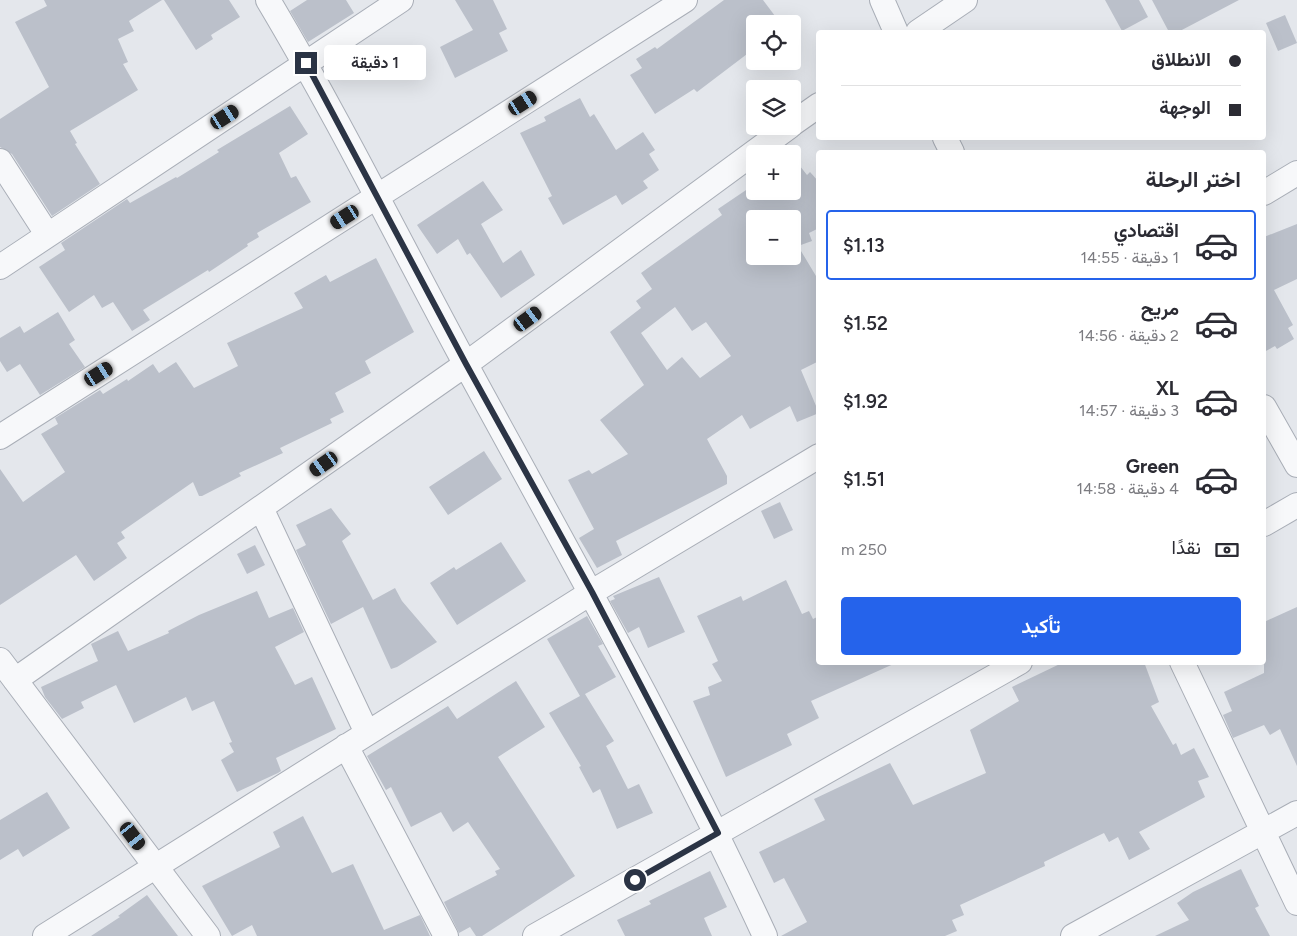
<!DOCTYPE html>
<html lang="ar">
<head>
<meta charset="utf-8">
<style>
	body { margin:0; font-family:Figtree,Vazirmatn,sans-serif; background:#f2f2f3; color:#2b2b33; direction:rtl; height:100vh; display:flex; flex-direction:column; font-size:19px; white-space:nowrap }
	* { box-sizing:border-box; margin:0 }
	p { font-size:16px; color:#7c7c81 }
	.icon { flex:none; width:28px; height:28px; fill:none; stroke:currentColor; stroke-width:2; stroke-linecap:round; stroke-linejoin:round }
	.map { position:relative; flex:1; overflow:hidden; direction:ltr }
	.side { position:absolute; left:816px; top:150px; width:450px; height:515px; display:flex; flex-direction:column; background:#fff; border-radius:5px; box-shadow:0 5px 20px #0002; direction:rtl }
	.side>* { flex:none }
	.guide { position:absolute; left:816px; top:30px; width:450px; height:110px; border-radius:5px; box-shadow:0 5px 20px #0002; direction:rtl; display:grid; align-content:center; height:110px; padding:0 25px; background:#fff }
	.tools { position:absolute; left:746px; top:15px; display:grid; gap:10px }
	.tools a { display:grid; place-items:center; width:55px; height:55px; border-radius:5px; background:#fff; box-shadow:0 5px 20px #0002; font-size:25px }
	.end { position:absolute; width:22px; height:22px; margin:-11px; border:6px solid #2b3445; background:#fff; box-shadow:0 0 0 2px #fff }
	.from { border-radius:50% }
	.bubble { position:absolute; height:35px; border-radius:5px; background:#fff; box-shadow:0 5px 20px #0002; font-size:16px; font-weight:600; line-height:35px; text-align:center; direction:rtl }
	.car { position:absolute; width:15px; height:30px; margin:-15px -8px; border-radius:6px; box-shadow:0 0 4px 1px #0007; background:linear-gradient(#222 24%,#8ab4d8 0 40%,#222 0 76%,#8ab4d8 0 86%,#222 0) }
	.guide b { display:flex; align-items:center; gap:18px; height:48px; font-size:19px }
	.guide b+b { border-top:1px solid #e1e1e2 }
	.guide i { width:12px; height:12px; background:#2b2b33 }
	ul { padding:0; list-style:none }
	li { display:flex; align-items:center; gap:15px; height:70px; margin:0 10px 8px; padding:0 15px; border:2px solid transparent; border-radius:5px }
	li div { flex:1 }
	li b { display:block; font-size:19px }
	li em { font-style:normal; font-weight:600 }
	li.current { border-color:#2563eb }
	li>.icon { width:45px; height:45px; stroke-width:1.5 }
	h2 { padding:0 25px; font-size:22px; line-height:60px }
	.pay { display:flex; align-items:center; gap:12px; height:55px; padding:0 25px; font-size:19px }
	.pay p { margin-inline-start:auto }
	.primary-button { display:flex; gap:10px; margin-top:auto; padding:10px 25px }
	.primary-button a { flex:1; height:58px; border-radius:5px; background:#2563eb; color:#fff; font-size:20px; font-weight:600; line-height:58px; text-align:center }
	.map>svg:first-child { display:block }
</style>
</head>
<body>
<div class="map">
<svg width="1297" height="936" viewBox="0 0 1297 936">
	<rect width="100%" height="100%" fill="#e4e7ec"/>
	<!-- building -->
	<path fill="#bbc0ca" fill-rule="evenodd" d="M44 0H162L129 21 134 31 118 39 128 62 123 64 138 90 70 131 77 143 75 144 100 184 52 216 12 154 0 147V119L49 87 15 22 47 6Z
		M164 0H229L240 17 211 35 213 39 196 50Z
		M307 0H346L354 13 308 42 290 11Z
		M455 0H493L507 29 499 33 508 51 455 78 440 47 473 30Z
		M724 0H763L781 24H755V48L697 92 694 89 655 114 630 75 642 68 636 59 655 47 657 49Z
		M1105 0H1139L1148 17 1122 31Z
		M1152 0H1239L1178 32H1169Z
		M1285 15 1297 43 1278 51 1266 23Z
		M580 98 590 117 594 114 616 150 643 132 655 150 649 154 659 170 643 181 648 188 622 205 616 195 563 225 548 198 552 196 520 133 546 121 544 117Z
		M290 106 308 134 279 153 291 178 296 176 311 202 257 233 259 237 247 244 248 246 209 272 208 270 143 310 150 320 132 331 113 302 102 308 94 295 69 312 39 267 65 250 61 243 127 199 130 203 176 177 177 178 219 152 217 150Z
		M796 161 807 175 810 172 819 182V228L809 233 812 241 798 246 819 281V361L801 370 819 413 797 422 790 406 750 429 742 415 707 439 727 476V484L616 541 622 555 597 568 579 538 594 529 568 480 589 470 592 474 628 454 600 420 644 385 610 332 641 308 636 301 652 289 641 273 722 215 718 209 755 184V192L792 191V163ZM755 219H792V256H755ZM675 307 692 331 706 322 731 356 700 378 682 357 667 370 641 333Z
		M483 181 503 210 481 224 503 263 521 250 535 275 501 298 470 253 467 255 458 239 437 254 417 225Z
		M1297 224V279L1274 290 1293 325 1288 328 1294 339 1277 349 1275 346 1264 352V237Z
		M376 258 414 332 365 361 371 373 335 393 344 412 330 419 332 423 280 448 283 453 239 473 241 476 202 496H199L193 482 121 532 125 538 117 543 127 558 94 581 76 555 0 605V469L23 502 65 472 41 434 58 424 55 418 100 390 103 394 127 379 128 381 153 364 159 373 176 362 194 388 238 366 227 343 303 308 294 293 326 275 330 282Z
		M58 312 75 340 69 344 85 367 40 395 20 364 7 372 0 361V338L20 326 24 333Z
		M484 451 502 479 448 515 429 487Z
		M780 502 793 530 774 539 761 511Z
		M331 508 351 534 342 541 373 600 395 588 402 601 437 642 397 667 391 669 363 607 331 624 296 550 306 545 296 525Z
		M501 542 526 581 457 625 430 583 454 567 456 570Z
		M255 545 265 565 247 574 237 554Z
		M659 577 685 632 648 648 639 627 628 633 610 601 615 599 613 596Z
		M786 580 802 614 809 611 813 619 819 616V662H898L811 701 819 718 787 734 792 745 726 777 693 701 710 695 708 687 722 681 712 664 718 661 697 616 741 596 743 601Z
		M257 591 269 618 293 608 304 632 275 647 295 685 312 677 336 729 276 758 281 771 278 773 237 792 221 760 234 752 229 743 232 742 214 701 192 711 186 697 134 723 116 685 81 702 84 708 62 719 45 697 41 687 98 661 91 644 118 631 128 651 169 633 168 631 199 615Z
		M1297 607V766L1280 729 1270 735 1264 725 1233 738 1223 715 1232 711 1224 692 1264 673V622Z
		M587 616 603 644 598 646 616 677 585 694 614 741 606 746 628 789 639 784 653 813 617 829 600 789 593 793 579 767 581 766 549 713 580 696 547 639Z
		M1064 662H1144L1159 702 1151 706 1173 745 1176 743 1181 755 1194 748 1209 777 1198 781 1205 797 1139 832 1150 849 1129 860 1118 837 1109 842 1104 833 1044 862 1045 866 960 905 964 915 952 920 957 931 945 936H781L807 922 784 878 774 883 759 852 825 820 814 799 890 763 913 805 986 773 970 730 1019 701 1012 687Z
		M516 681 545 727 498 757 575 876 482 936H476L470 927 459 933 444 902 497 875 495 871 500 869 468 822 453 832 441 812 411 827 391 787 386 790 367 756 448 706 457 719Z
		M47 792 70 828 23 857 18 849 0 860V820Z
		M303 816 332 873 353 864 384 930 420 915 430 936H257L252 925 232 936 202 886 280 847 273 832Z
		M1241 869 1259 906 1255 908 1270 936H1155L1189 920 1177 903 1193 892Z
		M710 871 727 907 704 918 712 936H625L617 920 651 904 649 901Z
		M147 895 178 936H91L120 917 118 916Z"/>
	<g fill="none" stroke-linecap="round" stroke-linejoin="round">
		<!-- minor casing -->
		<g stroke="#a9aeb7" stroke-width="26">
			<path id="minor" d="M268 0C339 119 400 243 466 365 569 554 675 741 765 936
				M882 0 896 32
				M918 32 965 0
				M792 124 819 105
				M945 138 952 152
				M0 161 47 234
				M1264 193 1297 173
				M0 267 401 0
				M1264 407 1297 465
				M0 437 685 0
				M261 508 367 733
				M1264 524 1297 505
				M0 660 208 936
				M1182 662 1297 903
				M15 680 466 364 790 126
				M346 746 446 936
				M45 936 592 592 819 456
				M535 936 1020 662
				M1073 936 1297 813"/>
		</g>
		<!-- minor -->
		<use href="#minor" stroke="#f7f8fa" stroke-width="24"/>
	</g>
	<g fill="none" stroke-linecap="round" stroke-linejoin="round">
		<!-- route -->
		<path stroke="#2b3445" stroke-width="6" d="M306 63 466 364 592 592 718 833 635 880"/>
	</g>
</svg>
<div class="tools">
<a><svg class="icon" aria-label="locate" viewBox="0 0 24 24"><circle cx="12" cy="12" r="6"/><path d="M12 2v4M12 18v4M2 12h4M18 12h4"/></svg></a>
<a><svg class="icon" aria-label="layers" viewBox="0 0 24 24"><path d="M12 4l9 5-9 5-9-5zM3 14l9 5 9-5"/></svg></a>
<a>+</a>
<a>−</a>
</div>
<i class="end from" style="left:635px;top:880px"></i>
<i class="end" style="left:306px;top:63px"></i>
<div class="bubble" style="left:324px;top:45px;width:102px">1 دقيقة</div>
<i class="car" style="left:523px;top:103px;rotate:57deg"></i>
<i class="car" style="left:225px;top:117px;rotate:57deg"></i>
<i class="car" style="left:345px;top:217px;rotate:238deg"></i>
<i class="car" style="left:528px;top:319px;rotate:54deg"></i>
<i class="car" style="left:99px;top:374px;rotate:58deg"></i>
<i class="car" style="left:324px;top:464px;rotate:235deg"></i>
<i class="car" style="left:133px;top:836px;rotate:143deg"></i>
<div class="guide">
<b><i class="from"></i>الانطلاق</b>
<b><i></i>الوجهة</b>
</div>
<section class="side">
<h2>اختر الرحلة</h2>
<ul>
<li class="current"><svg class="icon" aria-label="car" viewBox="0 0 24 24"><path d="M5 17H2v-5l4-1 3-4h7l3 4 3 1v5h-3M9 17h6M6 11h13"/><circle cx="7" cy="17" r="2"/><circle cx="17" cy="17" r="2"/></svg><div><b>اقتصادي</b><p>1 دقيقة · 14:55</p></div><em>$1.13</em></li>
<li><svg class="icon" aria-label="car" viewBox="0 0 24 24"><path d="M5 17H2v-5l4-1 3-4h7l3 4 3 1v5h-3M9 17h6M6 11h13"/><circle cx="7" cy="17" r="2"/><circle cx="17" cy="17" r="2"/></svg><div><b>مريح</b><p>2 دقيقة · 14:56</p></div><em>$1.52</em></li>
<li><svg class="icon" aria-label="car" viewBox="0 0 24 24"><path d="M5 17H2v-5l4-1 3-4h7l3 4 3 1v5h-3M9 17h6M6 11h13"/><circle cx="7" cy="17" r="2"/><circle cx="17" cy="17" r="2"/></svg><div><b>XL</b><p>3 دقيقة · 14:57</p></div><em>$1.92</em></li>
<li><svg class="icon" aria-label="car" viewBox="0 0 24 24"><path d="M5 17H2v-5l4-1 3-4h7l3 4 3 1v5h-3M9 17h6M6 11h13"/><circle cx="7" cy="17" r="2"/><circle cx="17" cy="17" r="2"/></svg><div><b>Green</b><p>4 دقيقة · 14:58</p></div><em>$1.51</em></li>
</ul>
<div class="pay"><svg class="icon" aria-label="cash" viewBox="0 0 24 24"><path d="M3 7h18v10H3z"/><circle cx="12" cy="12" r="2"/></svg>نقدًا<p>250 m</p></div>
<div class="primary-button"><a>تأكيد</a></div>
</section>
</div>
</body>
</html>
